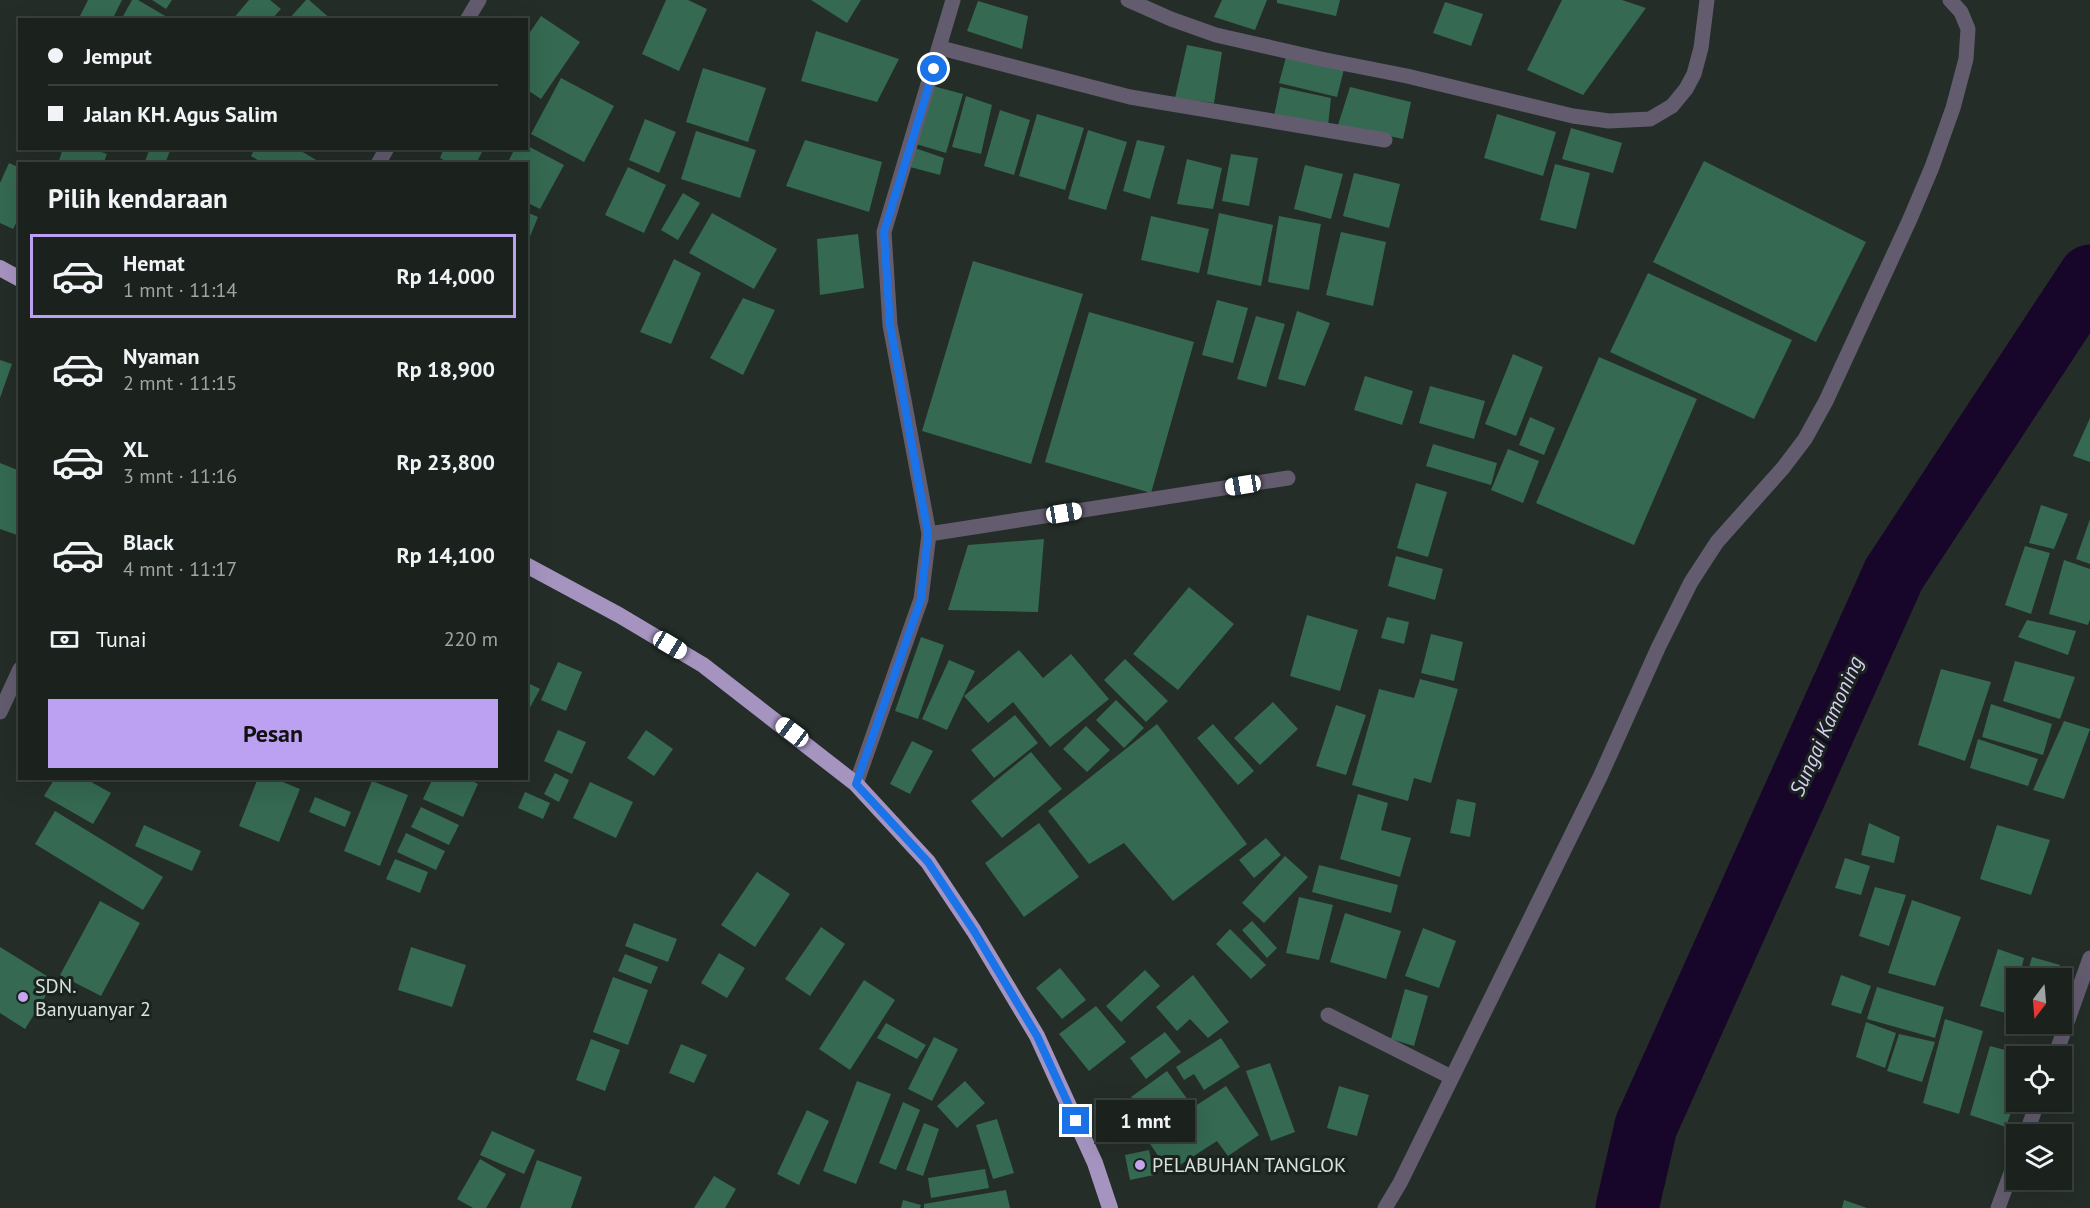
<!DOCTYPE html>
<html lang="id">
<head>
<meta charset="utf-8">
<style>
	body { margin:0; font-family:"PT Sans",sans-serif; background:#242a27; color:#f1f3f6; height:100vh; display:flex; flex-direction:column; font-size:22px; white-space:nowrap }
	* { box-sizing:border-box; margin:0 }
	p { font-size:20px; color:#a0a4a4 }
	.icon { flex:none; width:33px; height:33px; fill:none; stroke:currentColor; stroke-width:2; stroke-linecap:round; stroke-linejoin:round }
	.map { position:relative; flex:1; overflow:hidden }
	.drawer { position:absolute; left:18px; top:162px; width:510px; height:618px; display:flex; flex-direction:column; background:#1b221e; border-radius:0px; box-shadow:0 6px 24px #0002,0 0 0 2px #393f3c }
	.drawer>* { flex:none }
	.banner { position:absolute; left:18px; top:18px; width:510px; height:132px; border-radius:0px; box-shadow:0 6px 24px #0002,0 0 0 2px #393f3c; display:grid; align-content:center; height:132px; padding:0 30px; background:#1b221e }
	.needle { width:39px; rotate:196deg }
	.fabs { position:absolute; left:2006px; top:968px; display:grid; gap:12px }
	.fabs a { display:grid; place-items:center; width:66px; height:66px; border-radius:0px; background:#1b221e; box-shadow:0 6px 24px #0002,0 0 0 2px #393f3c; font-size:30px }
	.end { position:absolute; width:27px; height:27px; margin:-14px; border:8px solid #1a73e8; background:#fff; box-shadow:0 0 0 3px #fff }
	.from { border-radius:50% }
	.bubble { position:absolute; height:42px; border-radius:0px; background:#1b221e; box-shadow:0 6px 24px #0002,0 0 0 2px #393f3c; font-size:20px; font-weight:700; line-height:42px; text-align:center }
	.car { position:absolute; width:18px; height:36px; margin:-18px -9px; border-radius:8px; box-shadow:0 0 4px 2px #0007; background:linear-gradient(#fff 24%,#345 0 40%,#fff 0 76%,#345 0 86%,#fff 0) }
	.banner b { display:flex; align-items:center; gap:21px; height:57px; font-size:22px }
	.banner b+b { border-top:2px solid #393f3c }
	.banner i { width:15px; height:15px; background:#f1f3f6 }
	ul { padding:0; list-style:none }
	li { display:flex; align-items:center; gap:18px; height:84px; margin:0 12px 9px; padding:0 18px; border:3px solid transparent; border-radius:0px }
	li div { flex:1 }
	li b { display:block; font-size:22px }
	li em { font-style:normal; font-weight:700 }
	li.selected { border-color:#bca0f2 }
	li>.icon { width:54px; height:54px; stroke-width:1.5 }
	h2 { padding:0 30px; font-size:27px; line-height:72px }
	.pay { display:flex; align-items:center; gap:15px; height:66px; padding:0 30px; font-size:22px }
	.pay p { margin-inline-start:auto }
	.cta { display:flex; gap:12px; margin-top:auto; padding:12px 30px }
	.cta a { flex:1; height:69px; border-radius:0px; background:#bca0f2; color:#111; font-size:24px; font-weight:700; line-height:69px; text-align:center }
	.map>svg:first-child { display:block }
</style>
</head>
<body>
<div class="map">
<svg width="2090" height="1208" viewBox="0 0 2090 1208">
	<rect width="100%" height="100%" fill="#242d28"/>
	<g fill="none" stroke-linecap="round" stroke-linejoin="round">
		<!-- river -->
		<path stroke="#170629" stroke-width="63" d="M1627 1208 1646 1126 1894 574 2090 276"/>
	</g>
	<!-- building -->
	<path fill="#356951" d="M88 0H122L112 20H78Z
		M132 0H138L172 20H125L122 18Z
		M152 0H172L166 9Z
		M249 0H270L281 9 271 20H232Z
		M306 0H309L332 20H288Z
		M666 0H688L707 9 679 71 642 54Z
		M811 0H861L847 23Z
		M1222 0H1267L1255 30 1214 17Z
		M1277 0H1340L1336 16 1277 3Z
		M1562 0H1622L1646 8 1583 95 1527 70Z
		M978 1 1028 16 1022 49 967 31Z
		M1445 2 1483 14 1471 46 1433 33Z
		M541 16 580 42 541 99 526 89V38Z
		M816 31 899 59 877 102 801 81Z
		M1187 45 1222 52 1214 103 1175 98Z
		M1286 57 1344 69 1337 97 1279 83Z
		M703 68 766 88 748 142 686 122Z
		M561 78 614 106 584 162 531 134Z
		M933 86 963 94 946 153 916 144Z
		M1280 87 1331 98 1328 126 1274 116Z
		M1350 87 1411 102 1403 139 1338 125Z
		M966 96 992 105 981 154 952 147Z
		M1000 110 1030 120 1014 175 984 166Z
		M1037 114 1084 128 1065 190 1019 176Z
		M1497 114 1556 132 1543 176 1484 158Z
		M645 119 676 132 659 173 629 160Z
		M1571 128 1622 143 1613 173 1562 159Z
		M1088 130 1127 142 1106 210 1068 199Z
		M696 131 756 150 740 198 681 179Z
		M805 140 882 162 869 212 786 186Z
		M1137 140 1165 146 1150 199 1123 191Z
		M526 145 564 165 540 209 526 202V164H507L515 148H526Z
		M63 148H90L107 154 103 164H58Z
		M150 148H171L165 164H144Z
		M255 148H296L323 164H264L251 156Z
		M444 148H484L476 164H451L440 158Z
		M915 148 944 158 940 175 910 167Z
		M1231 154 1258 158 1249 206 1222 201Z
		M1187 159 1222 168 1213 209 1177 204Z
		M1704 161 1866 242 1816 342 1653 262Z
		M9 163 20 168V216L13 229 0 223V183Z
		M1555 164 1590 173 1576 229 1540 220Z
		M1305 165 1343 174 1331 219 1294 209Z
		M628 167 666 185 644 233 605 215Z
		M1354 173 1400 184 1389 228 1343 216Z
		M683 193 700 203 678 240 661 230Z
		M526 212 538 217 527 244H526Z
		M712 213 777 249 754 289 689 253Z
		M1219 213 1273 225 1261 286 1207 274Z
		M1151 216 1209 229 1199 273 1141 260Z
		M1279 216 1321 224 1309 290 1268 282Z
		M1341 232 1386 242 1373 306 1326 295Z
		M858 234 864 288 820 295 817 239Z
		M674 259 701 273 671 344 640 332Z
		M973 261 1083 294 1031 464 922 431Z
		M1648 273 1792 340 1754 419 1610 352Z
		M743 298 775 310 743 375 710 358Z
		M1217 300 1248 308 1233 363 1202 355Z
		M1297 311 1330 323 1305 386 1278 379Z
		M1089 312 1194 342 1151 493 1045 462Z
		M1256 316 1285 324 1266 387 1237 379Z
		M1513 354 1543 367 1516 436 1485 424Z
		M1599 357 1697 399 1634 545 1536 503Z
		M0 360 12 364 0 398Z
		M1365 376 1413 391 1402 425 1354 410Z
		M1430 386 1485 401 1474 439 1419 423Z
		M1530 417 1555 428 1544 455 1519 445Z
		M2090 418V462L2073 456Z
		M1433 444 1497 463 1491 485 1426 466Z
		M1508 449 1539 461 1523 503 1491 490Z
		M0 463 20 471V536L0 529Z
		M1416 483 1447 492 1428 557 1397 548Z
		M2041 505 2068 514 2054 549 2029 543Z
		M2090 519V564L2076 559Z
		M1044 539 1038 612 948 610 968 545Z
		M2025 546 2050 553 2031 614 2005 605Z
		M1396 556 1443 569 1435 600 1388 586Z
		M2064 560 2090 569V619L2088 625 2049 614Z
		M1189 587 1234 624 1178 690 1133 654Z
		M1307 615 1358 630 1340 691 1290 676Z
		M1387 617 1409 622 1404 644 1381 638Z
		M2027 620 2076 631 2068 655 2018 637Z
		M1431 634 1463 642 1454 681 1421 673Z
		M921 637 944 645 918 719 895 711Z
		M1019 650 1043 678 1071 654 1109 699 1050 747 1013 702 988 723 964 696Z
		M1125 659 1168 701 1146 722 1104 680Z
		M949 660 975 671 947 730 922 719Z
		M2015 661 2075 677 2060 719 2003 701Z
		M558 662 582 672 566 711 541 700Z
		M1941 669 1991 682 1965 761 1918 745Z
		M1420 679 1458 689 1431 783 1414 778 1408 801 1352 785 1379 689 1414 698Z
		M526 682 540 689 526 715Z
		M1116 700 1144 728 1124 748 1096 720Z
		M1273 702 1298 729 1260 765 1234 738Z
		M1991 704 2052 724 2043 755 1982 737Z
		M1336 705 1366 715 1346 775 1316 766Z
		M1015 715 1038 743 994 778 971 750Z
		M2064 721 2090 729 2064 799 2033 790Z
		M1157 724 1247 844 1173 901 1124 843 1089 864 1048 811Z
		M1213 724 1254 771 1238 785 1197 738Z
		M1086 726 1110 750 1087 772 1063 749Z
		M558 730 586 742 572 774 544 761Z
		M646 730 673 749 654 776 627 758Z
		M1978 739 2038 759 2028 786 1970 768Z
		M912 741 933 751 910 794 890 784Z
		M1031 752 1062 789 1002 838 971 801Z
		M555 773 569 780 559 802 544 794Z
		M55 778H84L111 793 93 824 44 796Z
		M258 778H273L300 789 279 842 239 826Z
		M433 778H466L478 784 463 817 423 799Z
		M372 781 408 795 380 866 344 851Z
		M590 782 633 802 616 838 573 818Z
		M525 792 550 803 543 819 518 808Z
		M1358 794 1388 803 1381 830 1411 838 1400 877 1340 859Z
		M315 797 351 812 345 827 309 812Z
		M1457 799 1476 803 1470 837 1450 833Z
		M421 807 459 825 449 845 411 827Z
		M55 811 163 877 143 910 35 844Z
		M1039 823 1079 877 1024 917 985 863Z
		M1869 823 1900 837 1894 863 1861 855Z
		M144 825 201 851 192 871 135 846Z
		M1997 825 2050 840 2031 895 1980 879Z
		M406 833 445 851 436 870 397 852Z
		M1266 838 1281 855 1254 878 1239 860Z
		M1285 856 1308 877 1264 923 1242 903Z
		M1845 858 1870 866 1861 895 1835 888Z
		M395 859 428 872 420 893 386 879Z
		M1319 865 1398 885 1391 913 1312 892Z
		M757 872 790 894 755 947 721 925Z
		M1875 887 1906 895 1889 946 1859 936Z
		M1299 897 1333 905 1319 960 1286 953Z
		M1912 900 1961 917 1935 986 1888 973Z
		M100 901 140 923 101 996 60 975Z
		M1345 913 1401 931 1386 979 1330 962Z
		M1252 921 1277 948 1267 958 1242 930Z
		M634 923 677 939 668 962 625 946Z
		M821 927 845 944 810 996 785 979Z
		M1423 928 1456 941 1439 988 1405 976Z
		M1230 929 1266 965 1251 979 1216 944Z
		M0 947 55 981 25 1029 0 1013Z
		M411 947 466 965 452 1007 398 990Z
		M1998 949 2024 958 2019 978H2016V988L2009 1014 1980 1006Z
		M719 953 745 968 727 998 701 983Z
		M625 954 658 967 651 984 618 971Z
		M2032 957 2060 965 2056 978H2026Z
		M1060 968 1086 1000 1062 1019 1036 988Z
		M1145 970 1160 986 1121 1022 1106 1006Z
		M1193 975 1229 1022 1208 1038 1190 1019 1177 1031 1156 1007Z
		M1841 975 1871 986 1861 1014 1831 1005Z
		M613 977 648 990 628 1045 593 1032Z
		M864 980 895 1000 850 1070 819 1049Z
		M1877 987 1944 1007 1935 1038 1867 1019Z
		M1405 989 1428 996 1414 1046 1391 1039Z
		M1096 1006 1126 1042 1089 1071 1059 1034Z
		M1945 1019 1983 1031 1959 1114 1923 1103Z
		M1866 1022 1896 1033 1885 1068 1856 1057Z
		M886 1023 926 1045 917 1059 877 1038Z
		M1165 1032 1181 1052 1146 1079 1130 1058Z
		M1899 1034 1935 1042 1922 1082 1887 1071Z
		M934 1037 958 1049 932 1101 908 1089Z
		M1221 1038 1240 1067 1204 1090 1194 1074 1184 1080 1176 1067Z
		M591 1039 620 1050 605 1091 576 1080Z
		M681 1044 707 1055 694 1083 669 1073Z
		M1990 1046 2024 1055 2016 1056V1097L2006 1127 1970 1115Z
		M1270 1063 1295 1132 1271 1141 1246 1071Z
		M1167 1071 1190 1103 1153 1128 1131 1097Z
		M857 1081 891 1094 856 1184 823 1171Z
		M965 1081 985 1103 957 1128 937 1106Z
		M1226 1086 1259 1135 1228 1156 1217 1141 1169 1172 1146 1138Z
		M1339 1086 1369 1095 1357 1136 1327 1128Z
		M903 1102 920 1110 896 1170 879 1163Z
		M807 1110 829 1121 799 1185 777 1174Z
		M997 1119 1014 1173 993 1179 976 1125Z
		M924 1123 939 1129 923 1176 906 1170Z
		M492 1131 535 1150 524 1174 480 1155Z
		M1149 1150 1154 1175 1130 1180 1125 1155Z
		M480 1159 506 1174 486 1208H473L457 1199Z
		M537 1160 582 1177 571 1208H520Z
		M985 1169 989 1188 931 1198 928 1178Z
		M714 1176 736 1189 725 1208H694Z
		M1006 1190 1010 1208H924V1204Z
		M903 1200 921 1205 920 1208H901Z
		M1844 1200 1867 1208H1842Z"/>
	<g fill="none" stroke-linecap="round" stroke-linejoin="round">
		<!-- minor -->
		<path stroke="#635c6f" stroke-width="15" d="M1128 0 1171 19 1216 35 1321 59 1407 76 1573 116 1609 121 1650 119 1672 106 1686 89 1694 74 1701 48 1707 0
			M467 20 479 0
			M941 48 1130 97 1385 140
			M378 164 387 148
			M929 534 1288 478
			M0 712 20 669
			M856 784 921 599 929 534 890 325 884 232 953 0
			M1328 1015 1451 1077
			M2055 1056 2090 958
			M2026 1134 2038 1101
			M1385 1208 1400 1183 1600 777 1659 646 1691 582 1717 542 1783 468 1805 439 1826 401 1910 219 1932 167 1953 108 1966 59 1968 29 1961 12 1950 0
			M1998 1208 2016 1159"/>
		<!-- trunk -->
		<path stroke="#a694c0" stroke-width="16" d="M0 268 20 279
			M526 565 619 615 703 665 856 784 928 862 974 931 1037 1036 1095 1163 1110 1208"/>
	</g>
	<g fill="none" stroke-linecap="round" stroke-linejoin="round">
		<!-- route -->
		<path stroke="#1a73e8" stroke-width="8" d="M934 69 884 232 890 325 928 534 921 599 856 784 928 862 974 931 1037 1036 1076 1121"/>
	</g>
	<!-- markers -->
	<g fill="#c5a7f1" stroke="#1a241f" stroke-width="2">
		<circle cx="23" cy="997" r="6"/>
		<circle cx="1140" cy="1165" r="6"/>
	</g>
	<g text-anchor="middle" dominant-baseline="central" stroke-width="6" stroke-linejoin="round" paint-order="stroke">
		<!-- poi labels -->
		<g font-size="20" fill="#dbe1de" stroke="#1a241f" text-anchor="start">
			<text x="35" y="986">SDN.<tspan x="35" dy="23">Banyuanyar 2</tspan></text>
			<text x="1152" y="1165">PELABUHAN TANGLOK</text>
		</g>
		<!-- water labels -->
		<g font-size="21" font-style="italic" fill="#ddccf6" stroke="#1a241f">
			<text transform="translate(1826 726) rotate(-66)">Sungai Kamoning</text>
		</g>
	</g>
</svg>
<div class="fabs">
<a><svg class="needle" viewBox="-14 -14 28 28"><path d="M0-13l5 13h-10z" fill="#e53935"/><path d="M0 13l5-13h-10z" fill="#a0a4a4"/></svg></a>
<a><svg class="icon" aria-label="locate" viewBox="0 0 24 24"><circle cx="12" cy="12" r="6"/><path d="M12 2v4M12 18v4M2 12h4M18 12h4"/></svg></a>
<a><svg class="icon" aria-label="layers" viewBox="0 0 24 24"><path d="M12 4l9 5-9 5-9-5zM3 14l9 5 9-5"/></svg></a>
</div>
<i class="end from" style="left:934px;top:69px"></i>
<i class="end" style="left:1076px;top:1121px"></i>
<div class="bubble" style="left:1096px;top:1100px;width:99px">1 mnt</div>
<i class="car" style="left:1243px;top:485px;rotate:261deg"></i>
<i class="car" style="left:1064px;top:513px;rotate:81deg"></i>
<i class="car" style="left:670px;top:645px;rotate:121deg"></i>
<i class="car" style="left:792px;top:732px;rotate:307deg"></i>
<div class="banner">
<b><i class="from"></i>Jemput</b>
<b><i></i>Jalan KH. Agus Salim</b>
</div>
<section class="drawer">
<h2>Pilih kendaraan</h2>
<ul>
<li class="selected"><svg class="icon" aria-label="car" viewBox="0 0 24 24"><path d="M5 17H2v-5l4-1 3-4h7l3 4 3 1v5h-3M9 17h6M6 11h13"/><circle cx="7" cy="17" r="2"/><circle cx="17" cy="17" r="2"/></svg><div><b>Hemat</b><p>1 mnt · 11:14</p></div><em>Rp 14,000</em></li>
<li><svg class="icon" aria-label="car" viewBox="0 0 24 24"><path d="M5 17H2v-5l4-1 3-4h7l3 4 3 1v5h-3M9 17h6M6 11h13"/><circle cx="7" cy="17" r="2"/><circle cx="17" cy="17" r="2"/></svg><div><b>Nyaman</b><p>2 mnt · 11:15</p></div><em>Rp 18,900</em></li>
<li><svg class="icon" aria-label="car" viewBox="0 0 24 24"><path d="M5 17H2v-5l4-1 3-4h7l3 4 3 1v5h-3M9 17h6M6 11h13"/><circle cx="7" cy="17" r="2"/><circle cx="17" cy="17" r="2"/></svg><div><b>XL</b><p>3 mnt · 11:16</p></div><em>Rp 23,800</em></li>
<li><svg class="icon" aria-label="car" viewBox="0 0 24 24"><path d="M5 17H2v-5l4-1 3-4h7l3 4 3 1v5h-3M9 17h6M6 11h13"/><circle cx="7" cy="17" r="2"/><circle cx="17" cy="17" r="2"/></svg><div><b>Black</b><p>4 mnt · 11:17</p></div><em>Rp 14,100</em></li>
</ul>
<div class="pay"><svg class="icon" aria-label="cash" viewBox="0 0 24 24"><path d="M3 7h18v10H3z"/><circle cx="12" cy="12" r="2"/></svg>Tunai<p>220 m</p></div>
<div class="cta"><a>Pesan</a></div>
</section>
</div>
</body>
</html>
